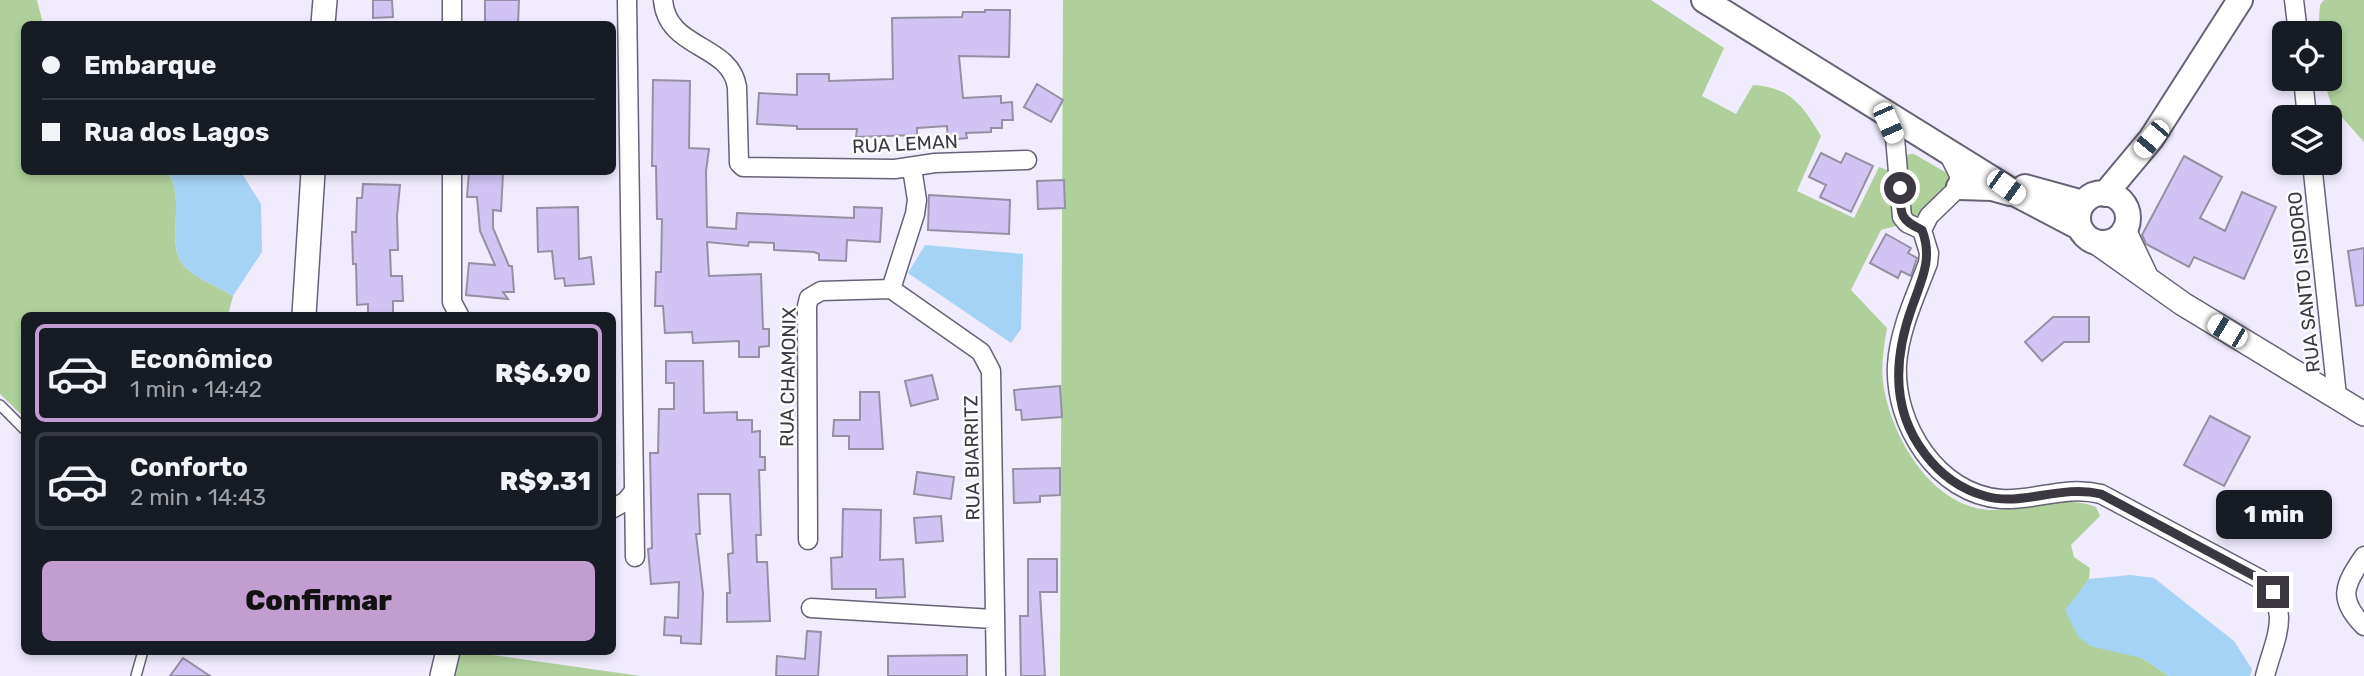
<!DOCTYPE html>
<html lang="pt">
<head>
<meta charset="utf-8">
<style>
	body { margin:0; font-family:Rubik,sans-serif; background:#242831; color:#f1f3f6; height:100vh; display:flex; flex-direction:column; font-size:26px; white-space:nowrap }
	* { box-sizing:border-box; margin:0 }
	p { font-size:23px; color:#9ea1a6 }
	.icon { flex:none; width:38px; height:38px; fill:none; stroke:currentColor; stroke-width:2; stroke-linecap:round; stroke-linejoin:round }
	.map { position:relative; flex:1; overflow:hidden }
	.drawer { position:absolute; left:21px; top:312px; width:595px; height:343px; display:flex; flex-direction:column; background:#171b24; border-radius:10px; box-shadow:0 4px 10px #0003 }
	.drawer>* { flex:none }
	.banner { position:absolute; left:21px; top:21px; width:595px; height:154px; border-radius:10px; box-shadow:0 4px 10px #0003; display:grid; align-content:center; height:154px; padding:0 21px; background:#171b24 }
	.tools { position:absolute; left:2272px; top:21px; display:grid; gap:14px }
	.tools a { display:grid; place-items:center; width:70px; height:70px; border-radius:10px; background:#171b24; box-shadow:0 4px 10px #0003; font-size:35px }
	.end { position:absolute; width:32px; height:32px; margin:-16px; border:9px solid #3b3841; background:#fff; box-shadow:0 0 0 4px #fff }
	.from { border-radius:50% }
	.bubble { position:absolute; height:49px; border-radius:10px; background:#171b24; box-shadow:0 4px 10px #0003; font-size:23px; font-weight:800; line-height:49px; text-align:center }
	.car { position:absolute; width:21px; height:42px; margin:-21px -10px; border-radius:9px; box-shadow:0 0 5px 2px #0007; background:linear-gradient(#fff 24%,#345 0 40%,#fff 0 76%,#345 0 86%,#fff 0) }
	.banner b { display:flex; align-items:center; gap:24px; height:66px; font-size:26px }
	.banner b+b { border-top:2px solid #363941 }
	.banner i { width:18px; height:18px; background:#f1f3f6 }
	ul { padding:12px 0 0; list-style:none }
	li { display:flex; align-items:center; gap:21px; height:98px; margin:0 14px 10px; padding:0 7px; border:4px solid #363941; border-radius:10px }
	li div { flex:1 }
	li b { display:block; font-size:26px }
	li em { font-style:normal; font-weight:800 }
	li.on { border-color:#c29dd0 }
	li>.icon { width:63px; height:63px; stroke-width:1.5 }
	.primary-button { display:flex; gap:14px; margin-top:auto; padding:14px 21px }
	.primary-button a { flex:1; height:80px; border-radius:10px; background:#c29dd0; color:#111; font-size:28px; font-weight:800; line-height:80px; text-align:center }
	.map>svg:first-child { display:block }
</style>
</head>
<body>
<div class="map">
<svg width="2364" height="676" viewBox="0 0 2364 676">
	<rect width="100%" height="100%" fill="#f0ecfe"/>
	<!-- green -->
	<path fill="#afd09b" d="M0 0H37L43 24H24V172H167C188 198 163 244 185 267 197 279 218 287 233 296L228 315H24V417L0 394Z
		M1063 0H1651L1724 48 1702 96 1736 114 1753 85C1790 87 1803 106 1821 136L1797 191 1854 218 1879 167 1890 171 1896 226 1881 230 1851 290 1887 328C1884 346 1881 364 1883 382 1890 436 1933 511 1995 510 2028 509 2064 494 2096 507L2100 516 2071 545 2074 557 2090 568 2089 579 2066 611 2129 654 2142 658 2169 676H1060Z
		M2324 0H2364V142L2332 106 2323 79H2329V33H2318L2320 5Z
		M1909 154H1914L1947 173C1954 190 1926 208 1914 218L1908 215 1905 157Z
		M458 651H464L641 676H450Z"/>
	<!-- water -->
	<path fill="#a5d3f5" d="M167 172H241L261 204 262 252 233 296C218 287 197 279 185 267 163 244 188 198 167 172Z
		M925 245 1023 254 1021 329 1011 343 908 273Z
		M2130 575 2154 578 2234 641 2252 669 2250 676H2169L2142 658 2090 646 2078 636 2065 610 2089 579Z"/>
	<!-- building -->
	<path fill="#d1c4f5" stroke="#9590a4" stroke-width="2" d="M373 0H392L393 17 373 18Z
		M485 0H519L518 24H485Z
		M985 10H1010L1009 57 959 56 963 98 1001 96V103L1012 102 1013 120H1002V128H991V132L966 133 967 138 948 140 947 126 917 128V135L856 137 857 129H797V126L757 124 759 93 797 95V74H829V81L893 79 892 18 962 17 963 12H985Z
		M653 80 690 81 689 148 709 149 706 171 707 227 736 229 737 213 854 218V207L882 208 880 242 847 240 846 261 819 260V254L814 252 774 250V243L749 242 748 246 707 242 709 276 761 274 763 329H769V346L759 347V357H739V341L693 343 692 332 665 333 663 306H655L656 272H661L662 219H657L656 166H652Z
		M1037 84 1063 100 1051 122 1024 107Z
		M1821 153 1841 163 1846 153 1873 166 1851 212 1820 197 1826 185 1809 177Z
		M2184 156 2222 177 2200 218 2225 231 2242 192 2276 207 2244 279 2194 257 2189 267 2146 244 2142 235Z
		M469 172H495V174H503L501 211 493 210V228L509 266H512L514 292H503L508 299 466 295 469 263 495 265 480 231 477 197H467Z
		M1064 180 1065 208 1038 209 1037 181Z
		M363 184 400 185 397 216 398 250H390L391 276H402L403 301H393V315H368V304L357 305 356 264H353L352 232H356L357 198H362Z
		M929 195 1010 200 1009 234 928 230Z
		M578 207 579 259 591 257 594 284 565 286 564 278 555 279 552 251 538 252 537 208Z
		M1886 234 1911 248 1908 253 1917 258 1911 276 1901 271 1898 278 1870 263Z
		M2364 248V305L2356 306 2348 251Z
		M2053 317H2089V342H2064L2042 361 2025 342Z
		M666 361H703L704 413 737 412V420H752V432L760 431V457H765V470H759L761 535H756L757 562H767L770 621 727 622V593H730L728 554 733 553 730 494H698L700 534H696L703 593 701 644 681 643V636L664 635 665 617 678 618 679 582 651 584 648 549 652 548 650 453H658L659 409H674V383H666Z
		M932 375 938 399 911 406 905 381Z
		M1060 386 1062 417 1022 420 1021 410H1016L1014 390Z
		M860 392H879L883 449H849V436H833L834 420H860Z
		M2210 416 2250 437 2224 486 2184 465Z
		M1060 468V495L1040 496V502L1014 503 1013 469Z
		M917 472 954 477 951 499 914 494Z
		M843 509 881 510 880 560 903 559 905 597 876 598V589H832L831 558 842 557Z
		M941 516 943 541 916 543 914 518Z
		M1028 559H1057V592H1040L1045 676H1021L1020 616H1028Z
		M807 631 821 632 818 676H776L777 656 805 659Z
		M967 655V676H888V656Z
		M183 658 210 676H170Z"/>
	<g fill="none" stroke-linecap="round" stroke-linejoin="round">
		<!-- service casing -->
		<g stroke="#676275" stroke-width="12">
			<path id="service" d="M0 405 24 429
				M136 676 143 651"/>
		</g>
		<!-- minor casing -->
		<g stroke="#676275" stroke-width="21">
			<path id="minor" d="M452 0V24
				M627 0 635 557
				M663 0C667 50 730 43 737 87L739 163 743 167 895 169 935 163 1027 160
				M2294 0 2298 33
				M2303 79 2307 117
				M1883 111 1895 138 1902 217 1907 223 1922 230 1929 216 1959 187V175L1948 153
				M2312 163 2337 396
				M452 172V302L459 315
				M1922 230 1929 253 1928 263C1916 295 1899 330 1897 365 1894 424 1937 494 2001 499 2036 501 2064 485 2101 494L2260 579C2293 611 2275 637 2265 676
				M891 289 981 352 991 371 996 676
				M891 289 915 214 917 200 912 168
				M612 509 626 501 634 491
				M808 540 807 306 809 298 821 291 891 289
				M2364 556C2344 585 2337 599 2364 626
				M811 608 993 619"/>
		</g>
		<!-- tertiary casing -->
		<g stroke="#676275" stroke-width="26">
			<path id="tertiary" d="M323 24 325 0
				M2124 230 2146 276
				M2097 243 2183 304 2364 414
				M304 315 313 172
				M442 676 448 651"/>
		</g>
		<!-- secondary casing -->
		<g stroke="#676275" stroke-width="28">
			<path id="secondary" d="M1704 0 2018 195 2079 227
				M1959 187 1992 188 2010 193
				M2025 187 2083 203
				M2078 218a25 25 0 1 1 50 0a25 25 0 1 1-50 0Z
				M2105 194 2151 139 2240 0"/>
		</g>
		<!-- service -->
		<use href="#service" stroke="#fff" stroke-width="9"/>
		<!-- minor -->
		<use href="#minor" stroke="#fff" stroke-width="18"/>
		<!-- tertiary -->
		<use href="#tertiary" stroke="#fff" stroke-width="23"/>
		<!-- secondary -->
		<use href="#secondary" stroke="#fff" stroke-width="24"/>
	</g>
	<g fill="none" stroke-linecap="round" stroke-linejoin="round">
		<!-- route -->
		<path stroke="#3b3841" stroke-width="9" d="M1900 188C1901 213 1898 219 1922 230 1933 258 1922 279 1912 307 1894 357 1890 409 1925 454 1940 474 1960 489 1985 496 2022 507 2061 484 2101 494L2260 579 2273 592"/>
	</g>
	<g text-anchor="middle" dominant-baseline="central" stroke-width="5" stroke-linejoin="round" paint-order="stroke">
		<!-- street labels -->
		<g font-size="19" fill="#3b3841" stroke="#fcfcfc">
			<text transform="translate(905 144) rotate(-3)">RUA LEMAN</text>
			<text transform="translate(2304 282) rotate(-96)">RUA SANTO ISIDORO</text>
			<text transform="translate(788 377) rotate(-89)">RUA CHAMONIX</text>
			<text transform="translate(972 458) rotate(-91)">RUA BIARRITZ</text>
		</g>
	</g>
</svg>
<div class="tools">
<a><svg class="icon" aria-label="locate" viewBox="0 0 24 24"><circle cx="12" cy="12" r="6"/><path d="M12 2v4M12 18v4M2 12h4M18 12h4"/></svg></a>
<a><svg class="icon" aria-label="layers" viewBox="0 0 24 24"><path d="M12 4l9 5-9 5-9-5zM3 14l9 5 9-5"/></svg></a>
</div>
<i class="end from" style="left:1900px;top:188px"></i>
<i class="end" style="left:2273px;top:592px"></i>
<div class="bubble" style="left:2216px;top:490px;width:116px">1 min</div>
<i class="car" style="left:1888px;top:123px;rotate:156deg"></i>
<i class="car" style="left:2151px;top:139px;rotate:220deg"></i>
<i class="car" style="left:2006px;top:187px;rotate:126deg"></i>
<i class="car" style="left:2227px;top:331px;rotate:301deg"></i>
<div class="banner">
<b><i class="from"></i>Embarque</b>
<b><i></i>Rua dos Lagos</b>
</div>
<section class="drawer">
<ul>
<li class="on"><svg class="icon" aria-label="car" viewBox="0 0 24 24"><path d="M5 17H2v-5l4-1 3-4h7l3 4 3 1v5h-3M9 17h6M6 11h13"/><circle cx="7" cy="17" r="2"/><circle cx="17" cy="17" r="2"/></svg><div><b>Econômico</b><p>1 min · 14:42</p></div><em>R$6.90</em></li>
<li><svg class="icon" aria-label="car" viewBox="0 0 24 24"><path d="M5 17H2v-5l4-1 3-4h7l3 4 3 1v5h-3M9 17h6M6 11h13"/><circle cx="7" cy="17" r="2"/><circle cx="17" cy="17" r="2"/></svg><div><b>Conforto</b><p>2 min · 14:43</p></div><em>R$9.31</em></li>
</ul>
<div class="primary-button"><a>Confirmar</a></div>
</section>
</div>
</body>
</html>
